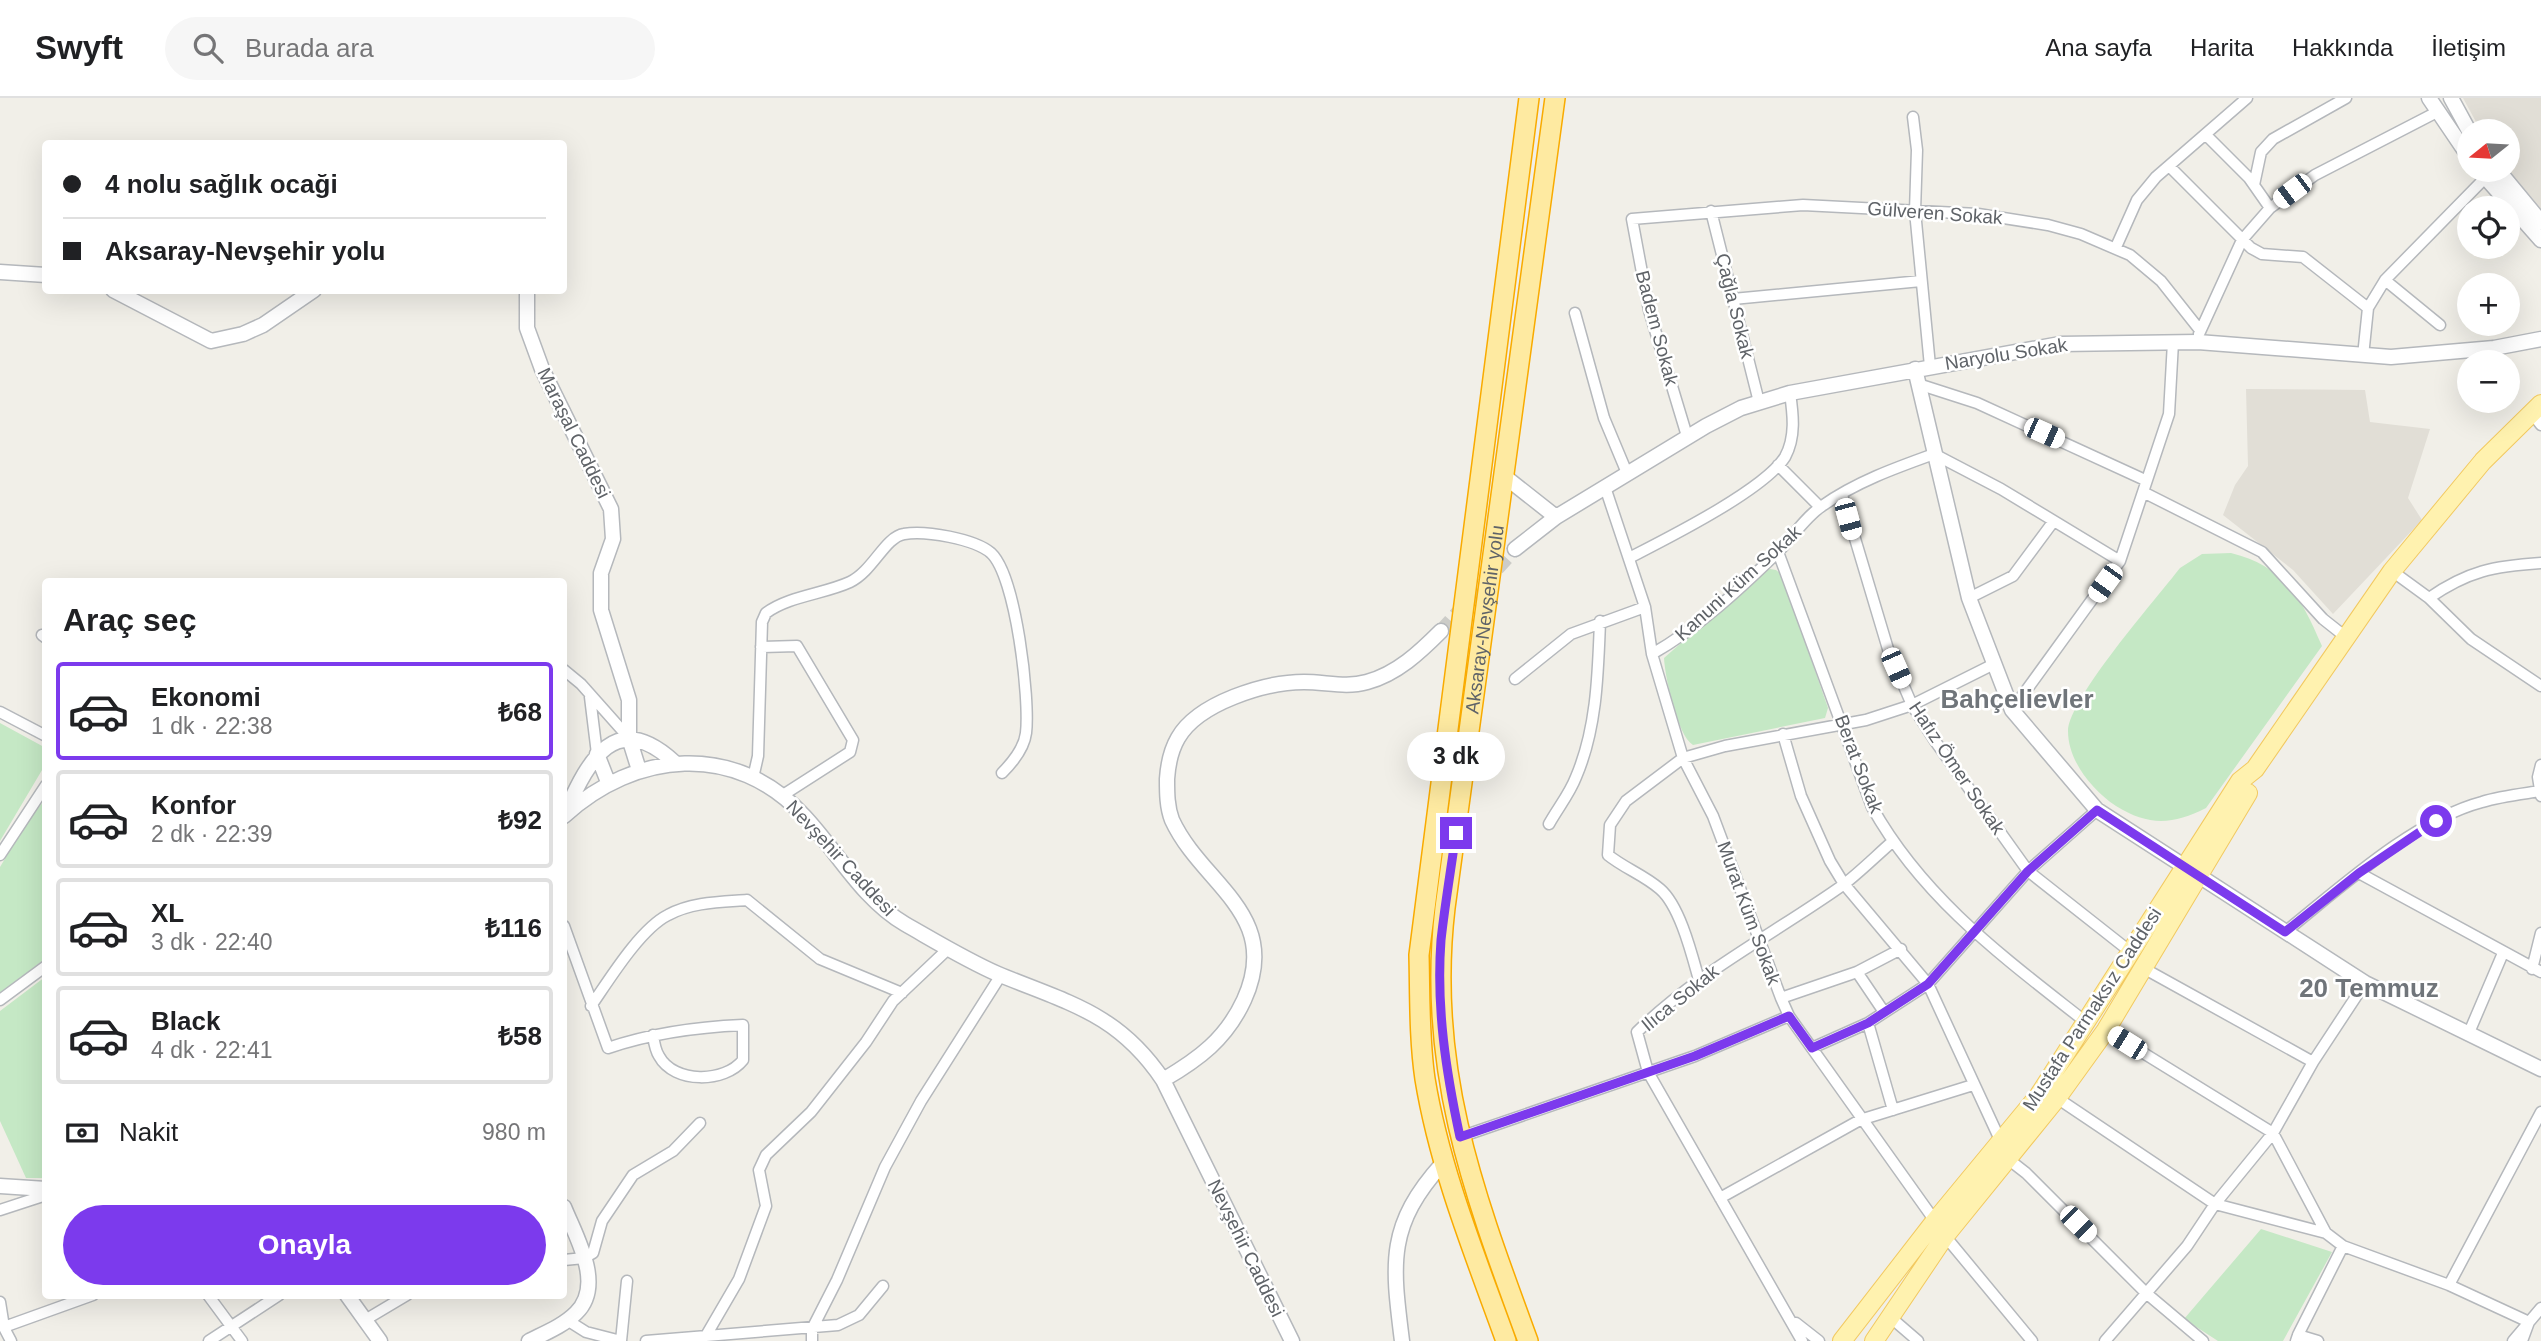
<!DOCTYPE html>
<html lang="tr">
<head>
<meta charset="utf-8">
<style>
	body { margin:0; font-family:Arial,sans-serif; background:#f6f6f6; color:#202124; height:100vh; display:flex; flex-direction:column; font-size:26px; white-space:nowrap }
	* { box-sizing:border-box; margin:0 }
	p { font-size:23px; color:#757577 }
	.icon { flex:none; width:38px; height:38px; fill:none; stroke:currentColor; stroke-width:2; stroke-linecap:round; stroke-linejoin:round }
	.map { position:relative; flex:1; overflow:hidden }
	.side { position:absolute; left:42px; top:480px; width:525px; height:721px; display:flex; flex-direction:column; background:#fff; border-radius:7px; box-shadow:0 7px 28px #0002 }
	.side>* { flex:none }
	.top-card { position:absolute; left:42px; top:42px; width:525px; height:154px; border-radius:7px; box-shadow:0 7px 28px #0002; display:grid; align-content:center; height:154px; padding:0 21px; background:#fff }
	.needle { width:46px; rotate:252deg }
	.tools { position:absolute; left:2457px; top:21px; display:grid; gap:14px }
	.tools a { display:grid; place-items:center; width:63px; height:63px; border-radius:50%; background:#fff; box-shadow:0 7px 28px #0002; font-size:35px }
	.end { position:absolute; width:32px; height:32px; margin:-16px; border:9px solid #7c3aed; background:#fff; box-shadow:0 0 0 4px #fff }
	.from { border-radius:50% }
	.bubble { position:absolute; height:49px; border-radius:24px; background:#fff; box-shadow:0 7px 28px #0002; font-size:23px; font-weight:800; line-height:49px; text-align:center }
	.car { position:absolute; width:21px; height:42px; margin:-21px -10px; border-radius:9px; box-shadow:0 0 5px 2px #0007; background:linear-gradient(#fff 24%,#345 0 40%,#fff 0 76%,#345 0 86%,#fff 0) }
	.top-card b { display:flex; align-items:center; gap:24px; height:66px; font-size:26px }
	.top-card b+b { border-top:2px solid #e0e0e0 }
	.top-card i { width:18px; height:18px; background:#202124 }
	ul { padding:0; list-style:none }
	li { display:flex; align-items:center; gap:21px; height:98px; margin:0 14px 10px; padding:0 7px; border:4px solid #e0e0e0; border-radius:7px }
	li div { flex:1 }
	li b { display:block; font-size:26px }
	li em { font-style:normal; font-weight:800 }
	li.current { border-color:#7c3aed }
	li>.icon { width:63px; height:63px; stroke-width:1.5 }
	h2 { padding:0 21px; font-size:32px; line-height:84px }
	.pay { display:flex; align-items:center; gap:18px; height:77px; padding:0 21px; font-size:26px }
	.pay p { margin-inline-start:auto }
	.button { display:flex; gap:14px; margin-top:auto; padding:14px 21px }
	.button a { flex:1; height:80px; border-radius:42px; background:#7c3aed; color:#fff; font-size:28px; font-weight:800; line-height:80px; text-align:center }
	header { display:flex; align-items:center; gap:42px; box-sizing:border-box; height:98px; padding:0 35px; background:#fff; border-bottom:2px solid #e0e0e0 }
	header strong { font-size:33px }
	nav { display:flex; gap:38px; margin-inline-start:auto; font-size:24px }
	.search { width:490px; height:63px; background:#f6f6f6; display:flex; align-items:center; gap:18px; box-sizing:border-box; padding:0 24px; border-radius:38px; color:#757577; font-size:26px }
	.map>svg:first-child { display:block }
</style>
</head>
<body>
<header>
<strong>Swyft</strong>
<div class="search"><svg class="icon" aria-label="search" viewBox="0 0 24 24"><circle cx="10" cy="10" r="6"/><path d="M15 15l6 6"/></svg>Burada ara</div>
<nav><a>Ana sayfa</a><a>Harita</a><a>Hakkında</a><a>İletişim</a></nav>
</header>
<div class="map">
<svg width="2541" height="1243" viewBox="0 0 2541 1243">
	<rect width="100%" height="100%" fill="#f1efe8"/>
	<!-- education -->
	<path fill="#e1ded6" d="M2463 0H2541V112L2506 72 2508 33H2481Z
		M2246 291 2365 292 2370 324 2430 331 2408 400 2422 422 2333 516 2293 472 2223 417 2235 387 2248 368Z"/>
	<!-- green -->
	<path fill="#c5e8c5" d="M2231 455C2286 469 2301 500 2322 548L2206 710C2173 727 2148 728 2116 708 2092 692 2068 663 2068 633 2069 600 2156 501 2180 470L2202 456Z
		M1770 471 1776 472 1782 477 1828 610 1825 620 1693 647C1677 637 1665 579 1664 560L1762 474Z
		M0 625 44 649 45 667 0 743Z
		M45 702V861L0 895V769L30 719Z
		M45 879V1080H26L0 1023V913Z
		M2261 1131 2332 1154 2283 1243H2218L2184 1221Z"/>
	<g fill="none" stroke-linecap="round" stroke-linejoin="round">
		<!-- tertiary-tunnel -->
		<path stroke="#ccccc8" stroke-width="14" stroke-dasharray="14 7" stroke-linecap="butt" d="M1441 533 1515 451"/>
		<!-- minor casing -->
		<g stroke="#b5b8bc" stroke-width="13">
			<path id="minor" d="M1913 19 1917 52 1915 113 1930 268
				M2206 37 2249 80 2270 110
				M2170 69 2251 150 2262 156 2303 159 2368 210
				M2254 87 2261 54 2273 41 2346 0
				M1711 113 1759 304
				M2116 149 2137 102 2156 79 2247 0
				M2385 182 2440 227
				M1733 201 1921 183
				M1575 215 1604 320 1627 375
				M2199 236 2242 142 2270 110 2315 77 2437 14
				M2363 258 2368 210 2385 182 2485 80
				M1918 286 1977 305 2145 382
				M2531 314 2541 327
				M1687 338 1649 212 1632 121 1803 107 1978 116 2048 127 2081 136 2130 157 2161 183 2199 231
				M1778 367 1820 409
				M1605 389 1645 509 1652 556 1683 660 1713 718 1781 900 1789 918 1935 1123
				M2143 394 2262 454 2323 521 2347 540
				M1842 397 1888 551 1912 607 1935 643 2028 773 2132 855
				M1778 454 1872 709C1924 802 2006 861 2087 925
				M1631 459C1668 440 1764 392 1785 359 1796 339 1793 316 1790 295
				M2392 473 2429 500 2471 541 2541 588
				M1969 500 2013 478 2053 424
				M2429 500C2468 473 2494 468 2541 465
				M42 537 46 540
				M761 549 797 548 853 642 850 654 783 697
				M1652 556C1698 530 1740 491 1778 454 1792 440 1805 419 1822 408 1856 384 1895 370 1934 356L2001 391 2120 463
				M564 572 581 586 629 640
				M1515 581 1571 536 1645 509
				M590 599 597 656
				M2012 612 2120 463 2169 316 2173 244
				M0 614 46 638
				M1783 636 1801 698 1830 763 1844 786 1928 886 2001 1044
				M2541 667 2538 679 2541 698
				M753 680 758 658 762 524 766 515C789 498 824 496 850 484 873 473 885 439 904 436 925 432 975 441 991 455 1016 478 1030 601 1026 635 1024 651 1013 664 1002 675
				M1549 726C1558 710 1570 695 1576 679 1597 630 1598 575 1600 523
				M0 757 46 687
				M2359 775 2541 874
				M564 828 608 950C652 935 696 929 743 927V962C725 985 674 986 659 958 655 952 654 944 653 937
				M2285 834C2340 790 2414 722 2482 704 2501 698 2522 696 2541 693
				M2145 871 2313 964
				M2532 871 2541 835
				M1857 874 1884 914
				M1699 882C1692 857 1680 808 1660 791 1644 777 1624 770 1608 757L1610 727 1626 703 1683 660 1725 648 1866 622 1912 607 1994 566
				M1781 900 1857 874 1901 851
				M0 902 46 868
				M591 908C609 882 640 831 668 817 692 804 720 804 747 802L820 861 902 895
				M1868 925 1893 1012
				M2106 932 2273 1035 2326 1135
				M2468 937 2503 855
				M1812 950 1868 925 1928 886 2028 773 2097 712
				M2057 1000 2215 1106 2326 1135 2343 1148 2449 1187
				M1460 1039 1695 958 1789 918
				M2008 1061 2026 1075 2146 1195 2203 1243
				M1720 1100 1860 1022 1973 987
				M0 1112 46 1097
				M1945 1138 2032 1243
				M564 1162 584 1160 593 1155 602 1123 633 1077 673 1053 700 1025
				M208 1197 242 1243
				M0 1204 4 1229
				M1889 1218 1918 1243
				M365 1222 407 1197
				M567 1222 586 1234 621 1243
				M1 1224 11 1243
				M1796 1225 1819 1243
				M4 1229 93 1197
				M707 1236 739 1181 766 1108 759 1072 766 1057 811 1014 866 944 893 903 949 850
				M2298 1237 2343 1148
				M209 1243 279 1197
				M621 1243 627 1183
				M646 1243 838 1227 859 1217 883 1188
				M812 1243V1231L837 1182 885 1069 921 1003 1001 877
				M1802 1243 1648 974 1637 934C1698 874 1774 836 1843 787 1860 774 1876 758 1892 744
				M2105 1243 2187 1148 2215 1106 2273 1035 2313 964 2365 885
				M2296 1243 2298 1237 2318 1243
				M2513 1243 2541 1210
				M2522 1243 2529 1224 2449 1187 2541 1014"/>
		</g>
		<!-- tertiary casing -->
		<g stroke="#b5b8bc" stroke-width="17">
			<path id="tertiary" d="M2429 0 2469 59
				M2451 0 2469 33
				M2479 72 2541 142
				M2498 72 2541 124
				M0 174 46 177
				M113 192 211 243 243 236 263 227 314 192
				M527 192V230L542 271 611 411 613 441 601 475V512L629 602V640L639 672
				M1915 271 1969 500 2012 612 2097 712 2365 885 2541 971
				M1504 378 1556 419
				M1515 451 1556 419 1706 328 1741 310 1790 295 2060 246 2198 244 2391 259 2494 250 2541 241
				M597 656 608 684
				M566 713C589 661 616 611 674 664
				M564 718C635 653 735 643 804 718 837 753 862 801 905 826 935 843 966 862 998 876 1068 905 1118 915 1163 982L1292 1243
				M1163 982C1199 961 1226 941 1244 902 1283 816 1202 787 1172 722 1167 709 1167 695 1167 681 1168 666 1171 652 1178 640 1198 605 1265 584 1304 584 1326 584 1346 590 1367 584 1397 576 1420 554 1441 533
				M0 1088 46 1091
				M347 1197 380 1243
				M529 1243C545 1235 563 1228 576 1215 605 1187 576 1139 564 1109
				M1402 1243C1392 1164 1387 1127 1443 1065"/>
		</g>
		<!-- primary casing -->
		<g stroke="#f2c960" stroke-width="20">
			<path id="primary" d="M1842 1243 1935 1123 2039 997 2240 683 2255 671 2392 473 2483 363 2541 306
				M1874 1243 1945 1138 2057 1000 2106 932 2248 695"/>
		</g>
		<!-- trunk casing -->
		<g stroke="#f9ab00" stroke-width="22">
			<g id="trunk">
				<path d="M1506 1243C1475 1157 1440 1072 1425 981 1419 940 1420 898 1419 857L1529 0"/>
				<path id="s1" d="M1528 1243C1474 1096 1426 970 1445 810L1555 0"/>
			</g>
		</g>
		<!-- minor -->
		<use href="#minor" stroke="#fff" stroke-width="10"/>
		<!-- tertiary -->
		<use href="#tertiary" stroke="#fff" stroke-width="14"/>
		<!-- primary -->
		<use href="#primary" stroke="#fff2af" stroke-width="18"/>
		<!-- trunk -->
		<use href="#trunk" stroke="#feeaa1" stroke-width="19"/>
	</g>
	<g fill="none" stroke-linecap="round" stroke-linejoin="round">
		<!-- route -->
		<path stroke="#7c3aed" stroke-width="9" d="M1456 735C1451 771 1445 806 1441 842 1436 909 1446 974 1460 1039L1695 958 1789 918 1812 950 1868 925 1928 886 2028 773 2097 712 2285 834 2359 775 2436 723"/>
	</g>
	<g text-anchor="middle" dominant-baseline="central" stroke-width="5" stroke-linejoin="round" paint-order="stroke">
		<!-- street labels -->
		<g font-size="19" fill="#5f6368" stroke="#fff">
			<text transform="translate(1935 115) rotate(4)">Gülveren Sokak</text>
			<text transform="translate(1735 208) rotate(76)">Çağla Sokak</text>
			<text transform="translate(1657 230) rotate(75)">Badem Sokak</text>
			<text transform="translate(2006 256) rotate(-9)">Naryolu Sokak</text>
			<text transform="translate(574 335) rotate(64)">Maraşal Caddesi</text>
			<text transform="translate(1738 485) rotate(-42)">Kanuni Küm Sokak</text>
			<text stroke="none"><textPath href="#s1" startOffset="737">Aksaray-Nevşehir yolu</textPath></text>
			<text transform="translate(1859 666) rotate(69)">Berat Sokak</text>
			<text transform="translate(1957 670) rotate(56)">Hafız Ömer Sokak</text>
			<text transform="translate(841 760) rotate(47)">Nevşehir Caddesi</text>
			<text transform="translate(1749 815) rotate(70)">Murat Küm Sokak</text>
			<text transform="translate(1680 900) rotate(-39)">Ilıca Sokak</text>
			<text transform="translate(2092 911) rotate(-57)">Mustafa Parmaksız Caddesi</text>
			<text transform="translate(1246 1150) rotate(64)">Nevşehir Caddesi</text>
		</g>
		<!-- district labels -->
		<g font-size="26" font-weight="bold" fill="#70757a" stroke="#fff">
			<text x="2017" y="601">Bahçelievler</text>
			<text x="2369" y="890">20 Temmuz</text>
		</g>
	</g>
</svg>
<div class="tools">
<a><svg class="needle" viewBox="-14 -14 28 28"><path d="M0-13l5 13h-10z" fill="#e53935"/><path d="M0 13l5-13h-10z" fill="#757577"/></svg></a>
<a><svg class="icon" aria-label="locate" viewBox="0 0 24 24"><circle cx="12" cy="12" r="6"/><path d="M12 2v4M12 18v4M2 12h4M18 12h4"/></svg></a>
<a>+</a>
<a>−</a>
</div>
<i class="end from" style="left:2436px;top:723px"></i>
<i class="end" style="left:1456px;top:735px"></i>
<div class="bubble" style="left:1407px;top:634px;width:98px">3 dk</div>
<i class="car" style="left:2292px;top:93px;rotate:233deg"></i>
<i class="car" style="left:2044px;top:335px;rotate:114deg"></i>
<i class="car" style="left:1848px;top:421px;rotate:165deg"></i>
<i class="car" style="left:2105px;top:485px;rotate:216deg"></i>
<i class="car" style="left:1896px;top:570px;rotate:156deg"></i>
<i class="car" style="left:2127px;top:945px;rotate:302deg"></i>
<i class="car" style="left:2078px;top:1126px;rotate:135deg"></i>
<div class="top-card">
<b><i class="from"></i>4 nolu sağlık ocaği</b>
<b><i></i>Aksaray-Nevşehir yolu</b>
</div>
<section class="side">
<h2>Araç seç</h2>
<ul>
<li class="current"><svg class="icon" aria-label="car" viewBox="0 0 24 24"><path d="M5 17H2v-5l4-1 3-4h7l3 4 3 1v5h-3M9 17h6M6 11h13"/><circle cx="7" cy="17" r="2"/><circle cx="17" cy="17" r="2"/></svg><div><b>Ekonomi</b><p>1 dk · 22:38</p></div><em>₺68</em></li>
<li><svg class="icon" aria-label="car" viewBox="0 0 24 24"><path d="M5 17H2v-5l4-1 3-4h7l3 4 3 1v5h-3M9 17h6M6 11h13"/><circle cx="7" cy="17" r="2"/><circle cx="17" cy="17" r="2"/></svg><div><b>Konfor</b><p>2 dk · 22:39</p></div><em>₺92</em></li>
<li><svg class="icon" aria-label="car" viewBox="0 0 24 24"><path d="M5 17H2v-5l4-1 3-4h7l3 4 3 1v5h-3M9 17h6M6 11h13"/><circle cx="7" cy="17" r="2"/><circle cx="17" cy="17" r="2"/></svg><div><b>XL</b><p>3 dk · 22:40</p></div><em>₺116</em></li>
<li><svg class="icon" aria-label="car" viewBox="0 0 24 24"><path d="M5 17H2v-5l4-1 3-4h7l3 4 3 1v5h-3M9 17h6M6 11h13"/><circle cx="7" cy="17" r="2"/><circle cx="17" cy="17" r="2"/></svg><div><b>Black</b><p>4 dk · 22:41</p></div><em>₺58</em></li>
</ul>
<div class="pay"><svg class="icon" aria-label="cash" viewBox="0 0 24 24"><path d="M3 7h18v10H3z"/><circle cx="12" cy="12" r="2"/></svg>Nakit<p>980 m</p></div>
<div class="button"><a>Onayla</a></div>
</section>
</div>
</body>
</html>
